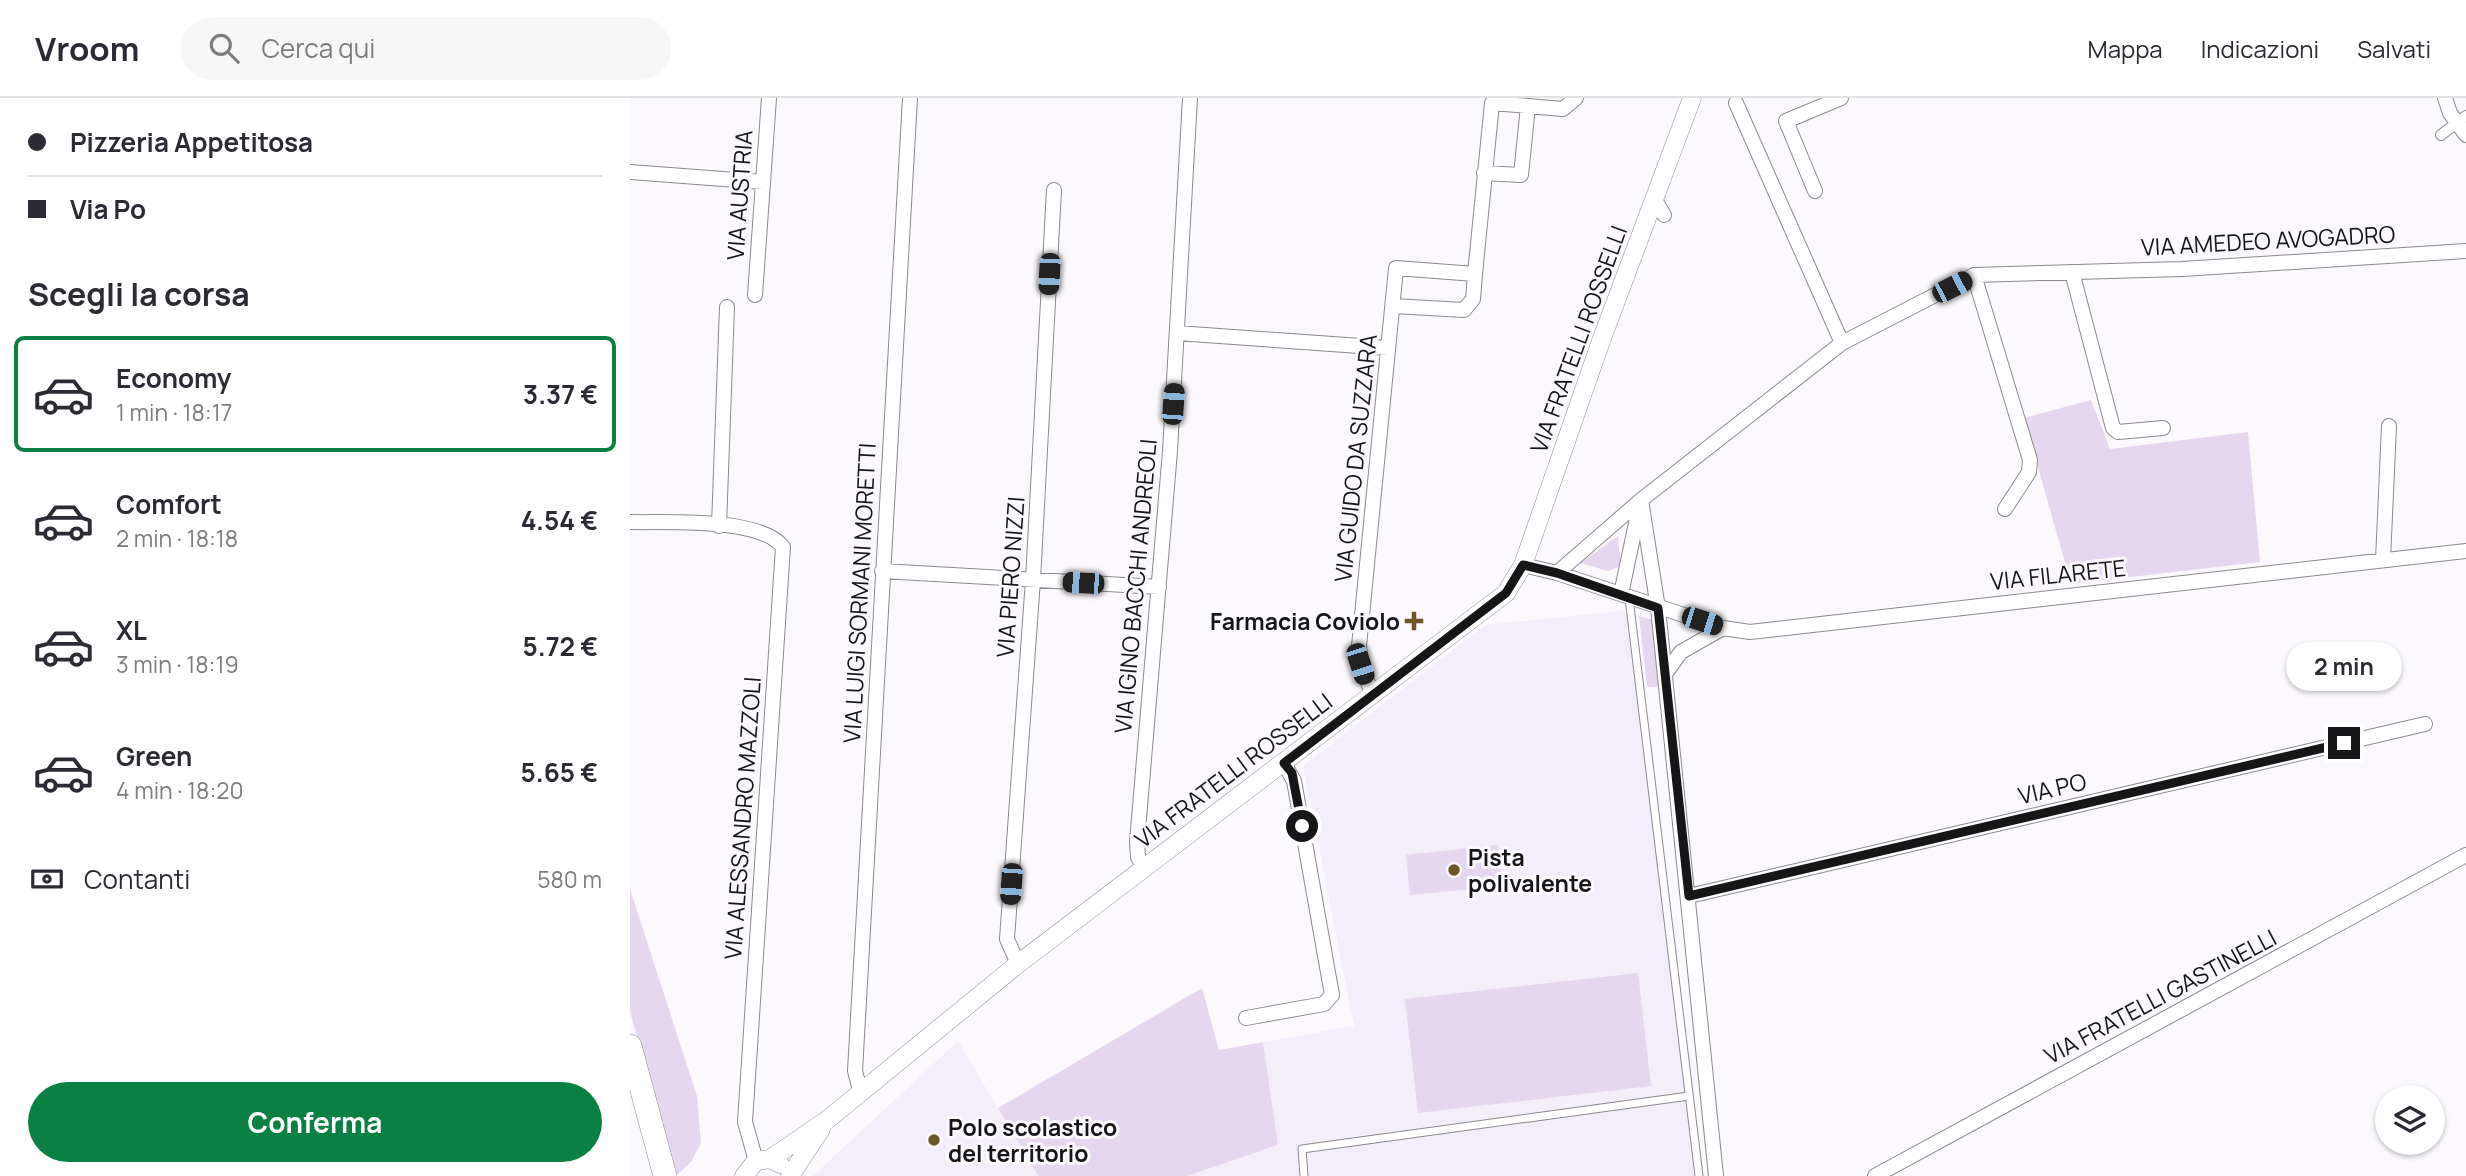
<!DOCTYPE html>
<html lang="it">
<head>
<meta charset="utf-8">
<style>
	body { margin:0; font-family:Manrope,sans-serif; background:#f7f7f7; color:#2b2b33; height:100vh; display:flex; flex-direction:column; font-size:26px; white-space:nowrap }
	* { box-sizing:border-box; margin:0 }
	p { font-size:23px; color:#7c7c81 }
	.icon { flex:none; width:38px; height:38px; fill:none; stroke:currentColor; stroke-width:2; stroke-linecap:round; stroke-linejoin:round }
	.map { position:relative; flex:1; overflow:hidden }
	.panel { display:flex; flex-direction:column; background:#fff; width:630px }
	.panel>* { flex:none }
	.hud { display:grid; align-content:center; height:154px; padding:0 28px; background:#fff }
	.tools { position:absolute; left:1745px; top:987px; display:grid; gap:14px }
	.tools a { display:grid; place-items:center; width:70px; height:70px; border-radius:50%; background:#fff; box-shadow:0 2px 5px #0004; font-size:35px }
	.end { position:absolute; width:32px; height:32px; margin:-16px; border:9px solid #161517; background:#fff; box-shadow:0 0 0 4px #fff }
	.from { border-radius:50% }
	.bubble { position:absolute; height:49px; border-radius:24px; background:#fff; box-shadow:0 2px 5px #0004; font-size:23px; font-weight:700; line-height:49px; text-align:center }
	.car { position:absolute; width:21px; height:42px; margin:-21px -10px; border-radius:9px; box-shadow:0 0 5px 2px #0007; background:linear-gradient(#222 24%,#8ab4d8 0 40%,#222 0 76%,#8ab4d8 0 86%,#222 0) }
	.hud b { display:flex; align-items:center; gap:24px; height:66px; font-size:26px }
	.hud b+b { border-top:2px solid #e1e1e2 }
	.hud i { width:18px; height:18px; background:#2b2b33 }
	ul { padding:0; list-style:none }
	li { display:flex; align-items:center; gap:21px; height:116px; margin:0 14px 10px; padding:0 14px; border:4px solid transparent; border-radius:10px }
	li div { flex:1 }
	li b { display:block; font-size:26px }
	li em { font-style:normal; font-weight:700 }
	li.current { border-color:#0b8043 }
	li>.icon { width:63px; height:63px; stroke-width:1.5 }
	h2 { padding:0 28px; font-size:32px; line-height:84px }
	.pay { display:flex; align-items:center; gap:18px; height:77px; padding:0 28px; font-size:26px }
	.pay p { margin-inline-start:auto }
	.button { display:flex; gap:14px; margin-top:auto; padding:14px 28px }
	.button a { flex:1; height:80px; border-radius:42px; background:#0b8043; color:#fff; font-size:28px; font-weight:700; line-height:80px; text-align:center }
	header { display:flex; align-items:center; gap:42px; box-sizing:border-box; height:98px; padding:0 35px; background:#fff; border-bottom:2px solid #e1e1e2 }
	header strong { font-size:33px }
	nav { display:flex; gap:38px; margin-inline-start:auto; font-size:24px }
	.search { width:490px; height:63px; background:#f7f7f7; display:flex; align-items:center; gap:18px; box-sizing:border-box; padding:0 24px; border-radius:38px; color:#7c7c81; font-size:26px }
	main { display:flex; flex:1; min-height:0 }
	.map>svg:first-child { display:block }
</style>
</head>
<body>
<header>
<strong>Vroom</strong>
<div class="search"><svg class="icon" aria-label="search" viewBox="0 0 24 24"><circle cx="10" cy="10" r="6"/><path d="M15 15l6 6"/></svg>Cerca qui</div>
<nav><a>Mappa</a><a>Indicazioni</a><a>Salvati</a></nav>
</header>
<main>
<section class="panel">
<div class="hud">
<b><i class="from"></i>Pizzeria Appetitosa</b>
<b><i></i>Via Po</b>
</div>
<h2>Scegli la corsa</h2>
<ul>
<li class="current"><svg class="icon" aria-label="car" viewBox="0 0 24 24"><path d="M5 17H2v-5l4-1 3-4h7l3 4 3 1v5h-3M9 17h6M6 11h13"/><circle cx="7" cy="17" r="2"/><circle cx="17" cy="17" r="2"/></svg><div><b>Economy</b><p>1 min · 18:17</p></div><em>3.37 €</em></li>
<li><svg class="icon" aria-label="car" viewBox="0 0 24 24"><path d="M5 17H2v-5l4-1 3-4h7l3 4 3 1v5h-3M9 17h6M6 11h13"/><circle cx="7" cy="17" r="2"/><circle cx="17" cy="17" r="2"/></svg><div><b>Comfort</b><p>2 min · 18:18</p></div><em>4.54 €</em></li>
<li><svg class="icon" aria-label="car" viewBox="0 0 24 24"><path d="M5 17H2v-5l4-1 3-4h7l3 4 3 1v5h-3M9 17h6M6 11h13"/><circle cx="7" cy="17" r="2"/><circle cx="17" cy="17" r="2"/></svg><div><b>XL</b><p>3 min · 18:19</p></div><em>5.72 €</em></li>
<li><svg class="icon" aria-label="car" viewBox="0 0 24 24"><path d="M5 17H2v-5l4-1 3-4h7l3 4 3 1v5h-3M9 17h6M6 11h13"/><circle cx="7" cy="17" r="2"/><circle cx="17" cy="17" r="2"/></svg><div><b>Green</b><p>4 min · 18:20</p></div><em>5.65 €</em></li>
</ul>
<div class="pay"><svg class="icon" aria-label="cash" viewBox="0 0 24 24"><path d="M3 7h18v10H3z"/><circle cx="12" cy="12" r="2"/></svg>Contanti<p>580 m</p></div>
<div class="button"><a>Conferma</a></div>
</section>
<div class="map">
<svg width="1836" height="1078" viewBox="0 0 1836 1078">
	<rect width="100%" height="100%" fill="#fcf9fe"/>
	<!-- built -->
	<path fill="#f4eefa" d="M1001 512 1068 1078H557L648 1047 633 944 724 928 673 668 855 527Z
		M328 943 408 1078H182L187 1074Z"/>
	<!-- green -->
	<path fill="#e4d7ef" d="M1461 302 1480 351 1618 334 1630 464 1441 486 1394 320Z
		M988 438 991 468 978 473 950 465Z
		M1009 518 1023 522 1028 589H1017Z
		M868 747 872 788 780 797 776 757Z
		M0 791 67 998 71 1045 61 1064 47 1077 0 914Z
		M1008 875 1021 988 788 1015 775 901Z
		M572 890 589 952 633 944 648 1047 557 1078H408L368 1010Z"/>
	<g fill="none" stroke-linecap="round" stroke-linejoin="round">
		<!-- service casing -->
		<g stroke="#8c898e" stroke-width="9">
			<path id="service" d="M999 500 1069 1078
				M674 1078 672 1051 1059 998"/>
		</g>
		<!-- pedestrian casing -->
		<g stroke="#8c898e" stroke-width="12">
			<path id="pedestrian" d="M1811 37 1836 18"/>
		</g>
		<!-- minor casing -->
		<g stroke="#8c898e" stroke-width="16">
			<path id="minor" d="M1815 0 1820 15 1836 37
				M1106 5 1212 245
				M898 8 933 11 946 0
				M0 74 133 84
				M1185 93 1156 23 1211 0
				M1025 102 1034 117
				M1442 174 1483 330 1488 334 1533 330
				M845 176 862 5 898 8 891 77 854 75
				M1344 177 1400 362 1399 374 1375 411
				M125 197 139 0
				M547 235 758 250
				M1011 402 1028 510 1086 1078
				M0 424C37 425 130 419 153 449L115 1024 126 1063
				M89 428 97 209
				M1753 462 1759 328
				M893 467 927 475 1093 530 1120 534 1836 453
				M252 473 529 489
				M927 475 1011 402 1212 245 1344 177 1552 171 1836 153
				M991 496 1009 411
				M1035 576 1051 554 1093 530
				M743 597 730 566 729 548 766 170 845 176 843 201 834 212 763 208
				M513 769 508 759 507 744 540 353 560 0
				M1059 798 1795 626
				M388 866 377 841 403 482 424 92
				M616 920 694 906 702 897 664 683 654 665
				M230 992 225 973 280 0
				M1245 1078 1836 757"/>
		</g>
		<!-- tertiary casing -->
		<g stroke="#8c898e" stroke-width="19">
			<path id="tertiary" d="M140 1061 197 1022 388 866 876 495 893 467 971 243 1062 0
				M114 1078 126 1063 140 1061 150 1066
				M160 1078 191 1031"/>
		</g>
		<!-- primary casing -->
		<g stroke="#8c898e" stroke-width="24">
			<path id="primary" d="M0 948 35 1078"/>
		</g>
		<!-- service -->
		<use href="#service" stroke="#fff" stroke-width="7"/>
		<!-- pedestrian -->
		<use href="#pedestrian" stroke="#fff" stroke-width="10"/>
		<!-- minor -->
		<use href="#minor" stroke="#fff" stroke-width="14"/>
		<!-- tertiary -->
		<use href="#tertiary" stroke="#fff" stroke-width="18"/>
		<!-- primary -->
		<use href="#primary" stroke="#fff" stroke-width="23"/>
	</g>
	<g fill="none" stroke-linecap="round" stroke-linejoin="round">
		<!-- route -->
		<path stroke="#161517" stroke-width="9" d="M672 728 662 675 654 665 876 495 893 467 927 475 1028 510 1059 798 1714 645"/>
	</g>
	<!-- markers -->
	<g fill="#6d5727" stroke="#fcf9fe" stroke-width="2.5">
		<path d="M780.5 512.5h7v7h7v7h-7v7h-7v-7h-7v-7h7z"/>
		<circle cx="824" cy="772" r="7"/>
		<circle cx="304" cy="1042" r="7"/>
	</g>
	<g text-anchor="middle" dominant-baseline="central" stroke-width="6" stroke-linejoin="round" paint-order="stroke">
		<!-- street labels -->
		<g font-size="23" fill="#161517" stroke="#fcf9fe">
			<text transform="translate(109 97) rotate(-86)">VIA AUSTRIA</text>
			<text transform="translate(1638 142) rotate(-3)">VIA AMEDEO AVOGADRO</text>
			<text transform="translate(948 241) rotate(-70)">VIA FRATELLI ROSSELLI</text>
			<text transform="translate(725 360) rotate(-84)">VIA GUIDO DA SUZZARA</text>
			<text transform="translate(1428 476) rotate(-6)">VIA FILARETE</text>
			<text transform="translate(380 479) rotate(-86)">VIA PIERO NIZZI</text>
			<text transform="translate(505 488) rotate(-85)">VIA IGINO BACCHI ANDREOLI</text>
			<text transform="translate(229 495) rotate(-87)">VIA LUIGI SORMANI MORETTI</text>
			<text transform="translate(603 672) rotate(-37)">VIA FRATELLI ROSSELLI</text>
			<text transform="translate(1422 690) rotate(-13)">VIA PO</text>
			<text transform="translate(112 720) rotate(-86)">VIA ALESSANDRO MAZZOLI</text>
			<text transform="translate(1530 898) rotate(-28)">VIA FRATELLI GASTINELLI</text>
		</g>
		<!-- poi labels -->
		<g font-size="23" font-weight="bold" fill="#161517" stroke="#fcf9fe" text-anchor="start">
			<text x="770" y="523" text-anchor="end">Farmacia Coviolo</text>
			<text x="838" y="759">Pista<tspan x="838" dy="26">polivalente</tspan></text>
			<text x="318" y="1029">Polo scolastico<tspan x="318" dy="26">del territorio</tspan></text>
		</g>
	</g>
</svg>
<div class="tools">
<a><svg class="icon" aria-label="layers" viewBox="0 0 24 24"><path d="M12 4l9 5-9 5-9-5zM3 14l9 5 9-5"/></svg></a>
</div>
<i class="end from" style="left:672px;top:728px"></i>
<i class="end" style="left:1714px;top:645px"></i>
<div class="bubble" style="left:1656px;top:544px;width:116px">2 min</div>
<i class="car" style="left:419px;top:176px;rotate:183deg"></i>
<i class="car" style="left:1322px;top:189px;rotate:63deg"></i>
<i class="car" style="left:543px;top:306px;rotate:4deg"></i>
<i class="car" style="left:453px;top:485px;rotate:273deg"></i>
<i class="car" style="left:1072px;top:523px;rotate:108deg"></i>
<i class="car" style="left:730px;top:566px;rotate:162deg"></i>
<i class="car" style="left:381px;top:786px;rotate:184deg"></i>
</div>
</main>
</body>
</html>
